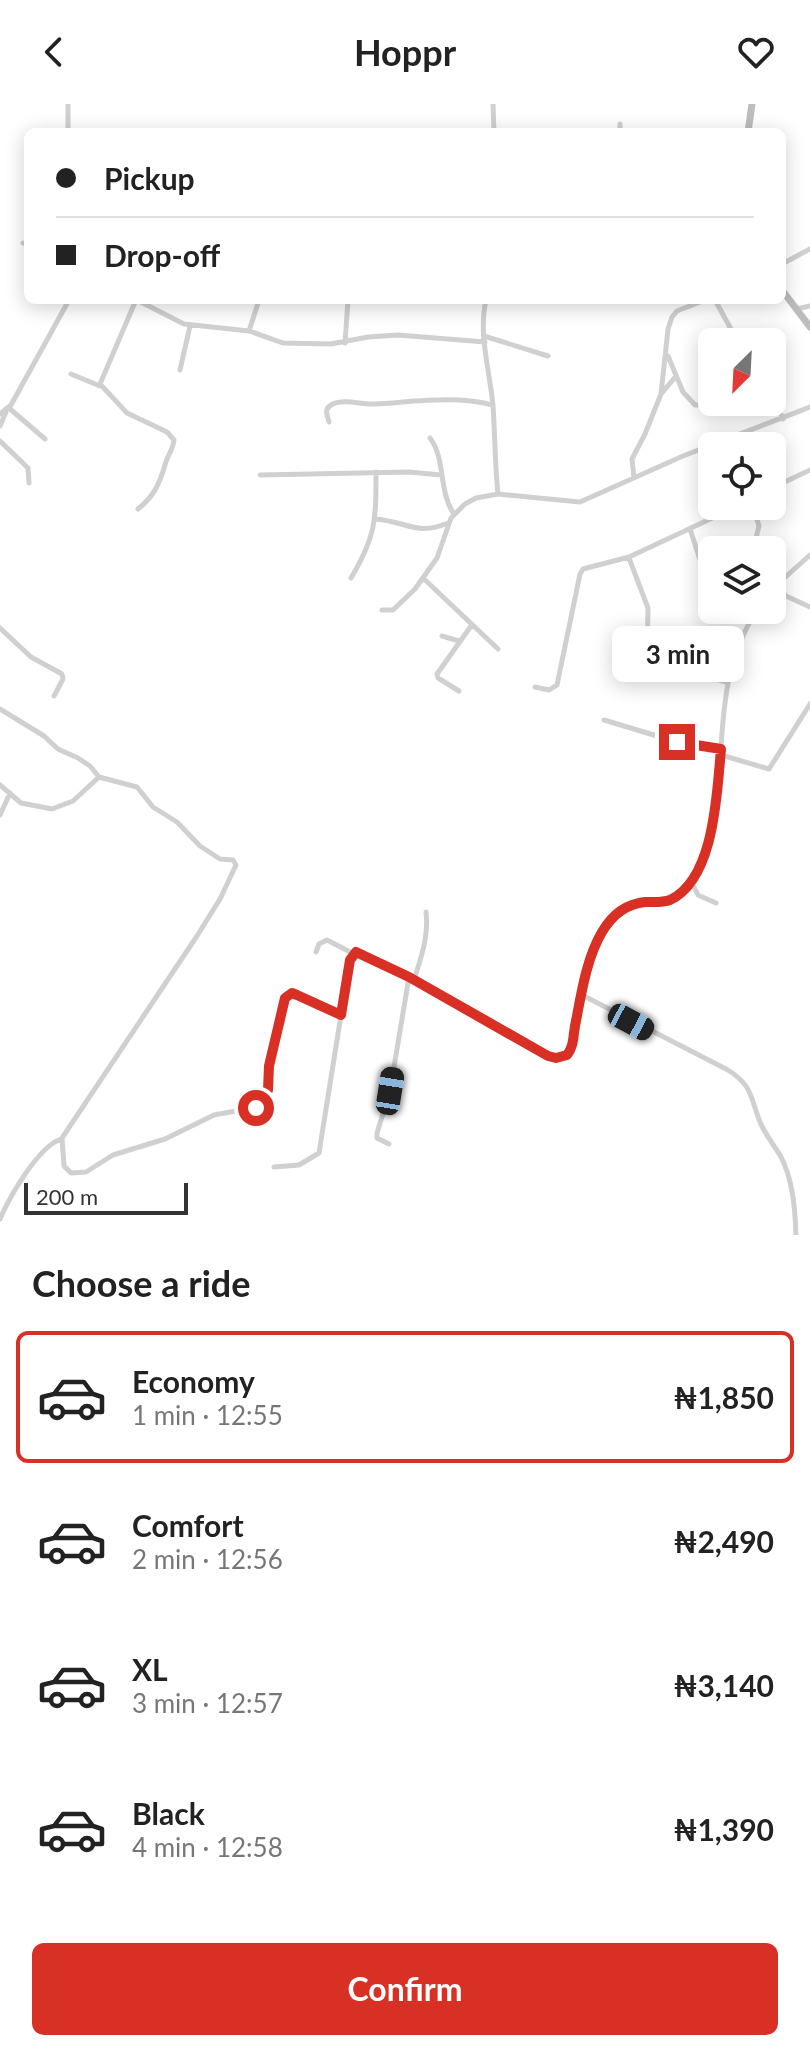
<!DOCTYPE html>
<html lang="en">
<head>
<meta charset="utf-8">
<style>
	body { margin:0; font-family:Lato,sans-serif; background:#f2f2f2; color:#222; height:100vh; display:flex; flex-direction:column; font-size:30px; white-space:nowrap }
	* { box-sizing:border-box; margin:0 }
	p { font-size:26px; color:#767676 }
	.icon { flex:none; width:44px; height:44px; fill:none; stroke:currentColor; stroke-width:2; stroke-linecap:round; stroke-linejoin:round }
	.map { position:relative; height:1131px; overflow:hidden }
	.sheet { display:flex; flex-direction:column; background:#fff; flex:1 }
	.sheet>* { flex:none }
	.hud { position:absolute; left:24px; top:24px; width:762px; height:176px; border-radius:12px; box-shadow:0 4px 20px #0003; display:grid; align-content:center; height:176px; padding:0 32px; background:#fff }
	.needle { width:52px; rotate:204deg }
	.tools { position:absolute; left:698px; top:224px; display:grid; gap:16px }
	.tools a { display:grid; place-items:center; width:88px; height:88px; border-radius:12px; background:#fff; box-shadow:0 4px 20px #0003; font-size:40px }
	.scale { position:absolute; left:24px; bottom:20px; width:164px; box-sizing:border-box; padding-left:8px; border:4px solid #333; border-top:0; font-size:22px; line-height:28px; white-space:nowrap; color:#333; -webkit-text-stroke:6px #fff; paint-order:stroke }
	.end { position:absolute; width:36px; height:36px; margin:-18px; border:10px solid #d93025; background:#fff; box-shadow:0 0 0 4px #fff }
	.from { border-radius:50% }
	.bubble { position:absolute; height:56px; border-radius:12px; background:#fff; box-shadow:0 4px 20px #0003; font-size:26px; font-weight:700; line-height:56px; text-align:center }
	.car { position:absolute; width:24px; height:48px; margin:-24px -12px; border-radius:10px; box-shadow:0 0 6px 2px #0007; background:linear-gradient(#222 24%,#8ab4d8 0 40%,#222 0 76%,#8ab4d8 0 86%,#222 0) }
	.hud b { display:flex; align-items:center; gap:28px; height:76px; font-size:30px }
	.hud b+b { border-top:2px solid #e0e0e0 }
	.hud i { width:20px; height:20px; background:#222 }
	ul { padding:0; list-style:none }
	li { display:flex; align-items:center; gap:24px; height:132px; margin:0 16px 12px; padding:0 16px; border:4px solid transparent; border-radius:12px }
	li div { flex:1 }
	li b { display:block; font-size:30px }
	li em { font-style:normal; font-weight:700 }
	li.selected { border-color:#d93025 }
	li>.icon { width:72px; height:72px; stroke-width:1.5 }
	h2 { padding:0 32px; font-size:36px; line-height:96px }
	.button { display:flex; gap:16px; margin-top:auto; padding:16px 32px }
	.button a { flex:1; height:92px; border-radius:12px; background:#d93025; color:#fff; font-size:32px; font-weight:700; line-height:92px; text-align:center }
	header { display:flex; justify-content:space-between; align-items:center; height:104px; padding:0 32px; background:#fff; font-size:36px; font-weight:700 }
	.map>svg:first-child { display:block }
</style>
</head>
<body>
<header><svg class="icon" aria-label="back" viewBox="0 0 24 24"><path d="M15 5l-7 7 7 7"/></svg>Hoppr<svg class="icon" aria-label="heart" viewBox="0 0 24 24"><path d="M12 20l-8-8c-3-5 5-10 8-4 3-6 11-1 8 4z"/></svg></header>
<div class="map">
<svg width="810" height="1131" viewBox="0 0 810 1131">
	<rect width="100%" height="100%" fill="#fff"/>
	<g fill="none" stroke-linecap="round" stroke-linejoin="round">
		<!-- minor -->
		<path stroke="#d0d0d0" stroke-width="5" d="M68 0V28
			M493 0 494 28
			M620 20V28
			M23 139 28 141
			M782 160 810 145
			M136 196 100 280 127 309 167 328 174 336C173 346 167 352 165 361 159 381 154 392 138 405
			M137 196 184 220 249 227 283 239 331 240 368 233 398 231 485 238
			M486 196C478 231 490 267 493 302 495 331 495 361 498 390
			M715 196 738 238
			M796 205 810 202
			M249 227 259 196
			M484 232 548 252
			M345 239 348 196
			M668 252 683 288 695 301H703L712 293
			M180 266 190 222
			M71 270 100 282
			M661 290 676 272
			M772 290 783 315
			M9 304 45 335
			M0 310 11 301 69 196
			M329 318C327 311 324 305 331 301 343 294 362 301 374 300 413 298 454 291 493 301
			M0 322 6 308
			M430 334C446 355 438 387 454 410
			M0 337 28 364 29 379
			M260 371 409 368 441 371
			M634 374 632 355 645 330 661 290 668 225 672 213 677 207 705 196
			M772 384 810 366
			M376 415C408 418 417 432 448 419
			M690 425 704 468
			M753 446 759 422 753 402
			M629 454 648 504 647 553
			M351 474C376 432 376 416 376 368
			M423 474 498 545
			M776 480 786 492 810 503
			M772 485 810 451
			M382 506H393L415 485 437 454 451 414 465 400 476 394 498 390 580 398 683 352 810 303
			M0 524 31 553 62 570 63 575 54 592
			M442 532 459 537
			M616 544 702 572 727 578
			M535 583 549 586 557 581 580 470 583 465 629 453 738 402
			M459 587 438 574 437 570 471 522
			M0 605 44 632 58 645 78 654 90 662 99 673
			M604 616 677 638 721 645
			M721 651 769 665 810 600
			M0 681 21 699 52 705 73 697 99 673 137 683 153 703 177 718 200 742 220 755 233 756 236 761 220 795 197 832 62 1034 64 1062 71 1069 86 1068 113 1051 165 1035 214 1011 258 1003 268 986 270 959 285 894 292 889 297 891 341 911 350 856 356 848 409 873 548 952 556 954 567 951C575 941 574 928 577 916 583 884 588 845 609 818 631 789 645 807 669 796 690 787 702 758 709 737 715 720 716 700 718 683 724 618 720 563 757 506
			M0 711 10 689
			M691 777 698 791 716 799
			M316 848 319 840 327 836 354 850
			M414 876C421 854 429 832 426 808
			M582 891 728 966C753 982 750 993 760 1018 765 1030 773 1040 780 1051 793 1075 795 1104 796 1131
			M389 1040 377 1034V1029L390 987 409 873
			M274 1063 299 1061 319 1049 341 911
			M0 1115C10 1092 38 1043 61 1035"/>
		<!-- secondary -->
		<path stroke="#bdbdbd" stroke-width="7" d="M748 28 752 0
			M782 186 810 223"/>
	</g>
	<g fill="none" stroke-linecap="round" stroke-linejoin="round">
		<!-- route -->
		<path stroke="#d93025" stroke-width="10" d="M256 1004 263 998 268 986 269 962 285 894 292 889 297 891 341 911 350 856 356 848 409 873 548 952 556 954 567 951C574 942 573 933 575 922 581 892 586 855 602 828 612 811 625 800 645 798 653 798 662 799 670 796 715 775 717 687 721 645L677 638"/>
	</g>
</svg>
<div class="tools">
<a><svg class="needle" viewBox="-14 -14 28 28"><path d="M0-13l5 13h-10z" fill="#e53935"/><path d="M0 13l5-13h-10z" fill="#767676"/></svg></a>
<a><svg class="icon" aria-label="locate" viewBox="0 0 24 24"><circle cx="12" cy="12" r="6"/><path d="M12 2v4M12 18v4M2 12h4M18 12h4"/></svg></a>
<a><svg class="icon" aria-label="layers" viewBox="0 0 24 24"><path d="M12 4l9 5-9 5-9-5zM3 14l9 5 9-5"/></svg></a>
</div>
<div class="scale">200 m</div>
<i class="end from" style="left:256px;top:1004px"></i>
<i class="end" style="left:677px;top:638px"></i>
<div class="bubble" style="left:612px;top:522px;width:132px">3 min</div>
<i class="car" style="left:631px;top:918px;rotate:118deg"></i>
<i class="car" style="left:390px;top:987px;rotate:9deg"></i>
<div class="hud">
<b><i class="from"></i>Pickup</b>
<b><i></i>Drop-off</b>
</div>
</div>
<section class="sheet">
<h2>Choose a ride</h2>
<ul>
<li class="selected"><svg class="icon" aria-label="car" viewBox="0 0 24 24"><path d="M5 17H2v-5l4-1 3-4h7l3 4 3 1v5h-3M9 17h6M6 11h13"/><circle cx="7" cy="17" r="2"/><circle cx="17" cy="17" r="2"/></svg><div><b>Economy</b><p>1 min · 12:55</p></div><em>₦1,850</em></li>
<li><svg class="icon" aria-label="car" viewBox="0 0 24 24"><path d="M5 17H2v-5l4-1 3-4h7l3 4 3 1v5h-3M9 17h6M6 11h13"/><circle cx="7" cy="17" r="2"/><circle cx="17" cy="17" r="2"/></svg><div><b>Comfort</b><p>2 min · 12:56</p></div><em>₦2,490</em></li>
<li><svg class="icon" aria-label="car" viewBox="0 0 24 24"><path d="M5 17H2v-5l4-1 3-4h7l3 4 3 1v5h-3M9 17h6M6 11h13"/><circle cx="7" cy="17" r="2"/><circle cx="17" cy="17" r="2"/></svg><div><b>XL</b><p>3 min · 12:57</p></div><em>₦3,140</em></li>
<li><svg class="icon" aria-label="car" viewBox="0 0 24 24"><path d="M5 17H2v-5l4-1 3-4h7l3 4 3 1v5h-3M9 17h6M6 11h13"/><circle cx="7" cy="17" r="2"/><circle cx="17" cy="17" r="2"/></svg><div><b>Black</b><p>4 min · 12:58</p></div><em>₦1,390</em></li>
</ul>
<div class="button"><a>Confirm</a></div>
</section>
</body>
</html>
